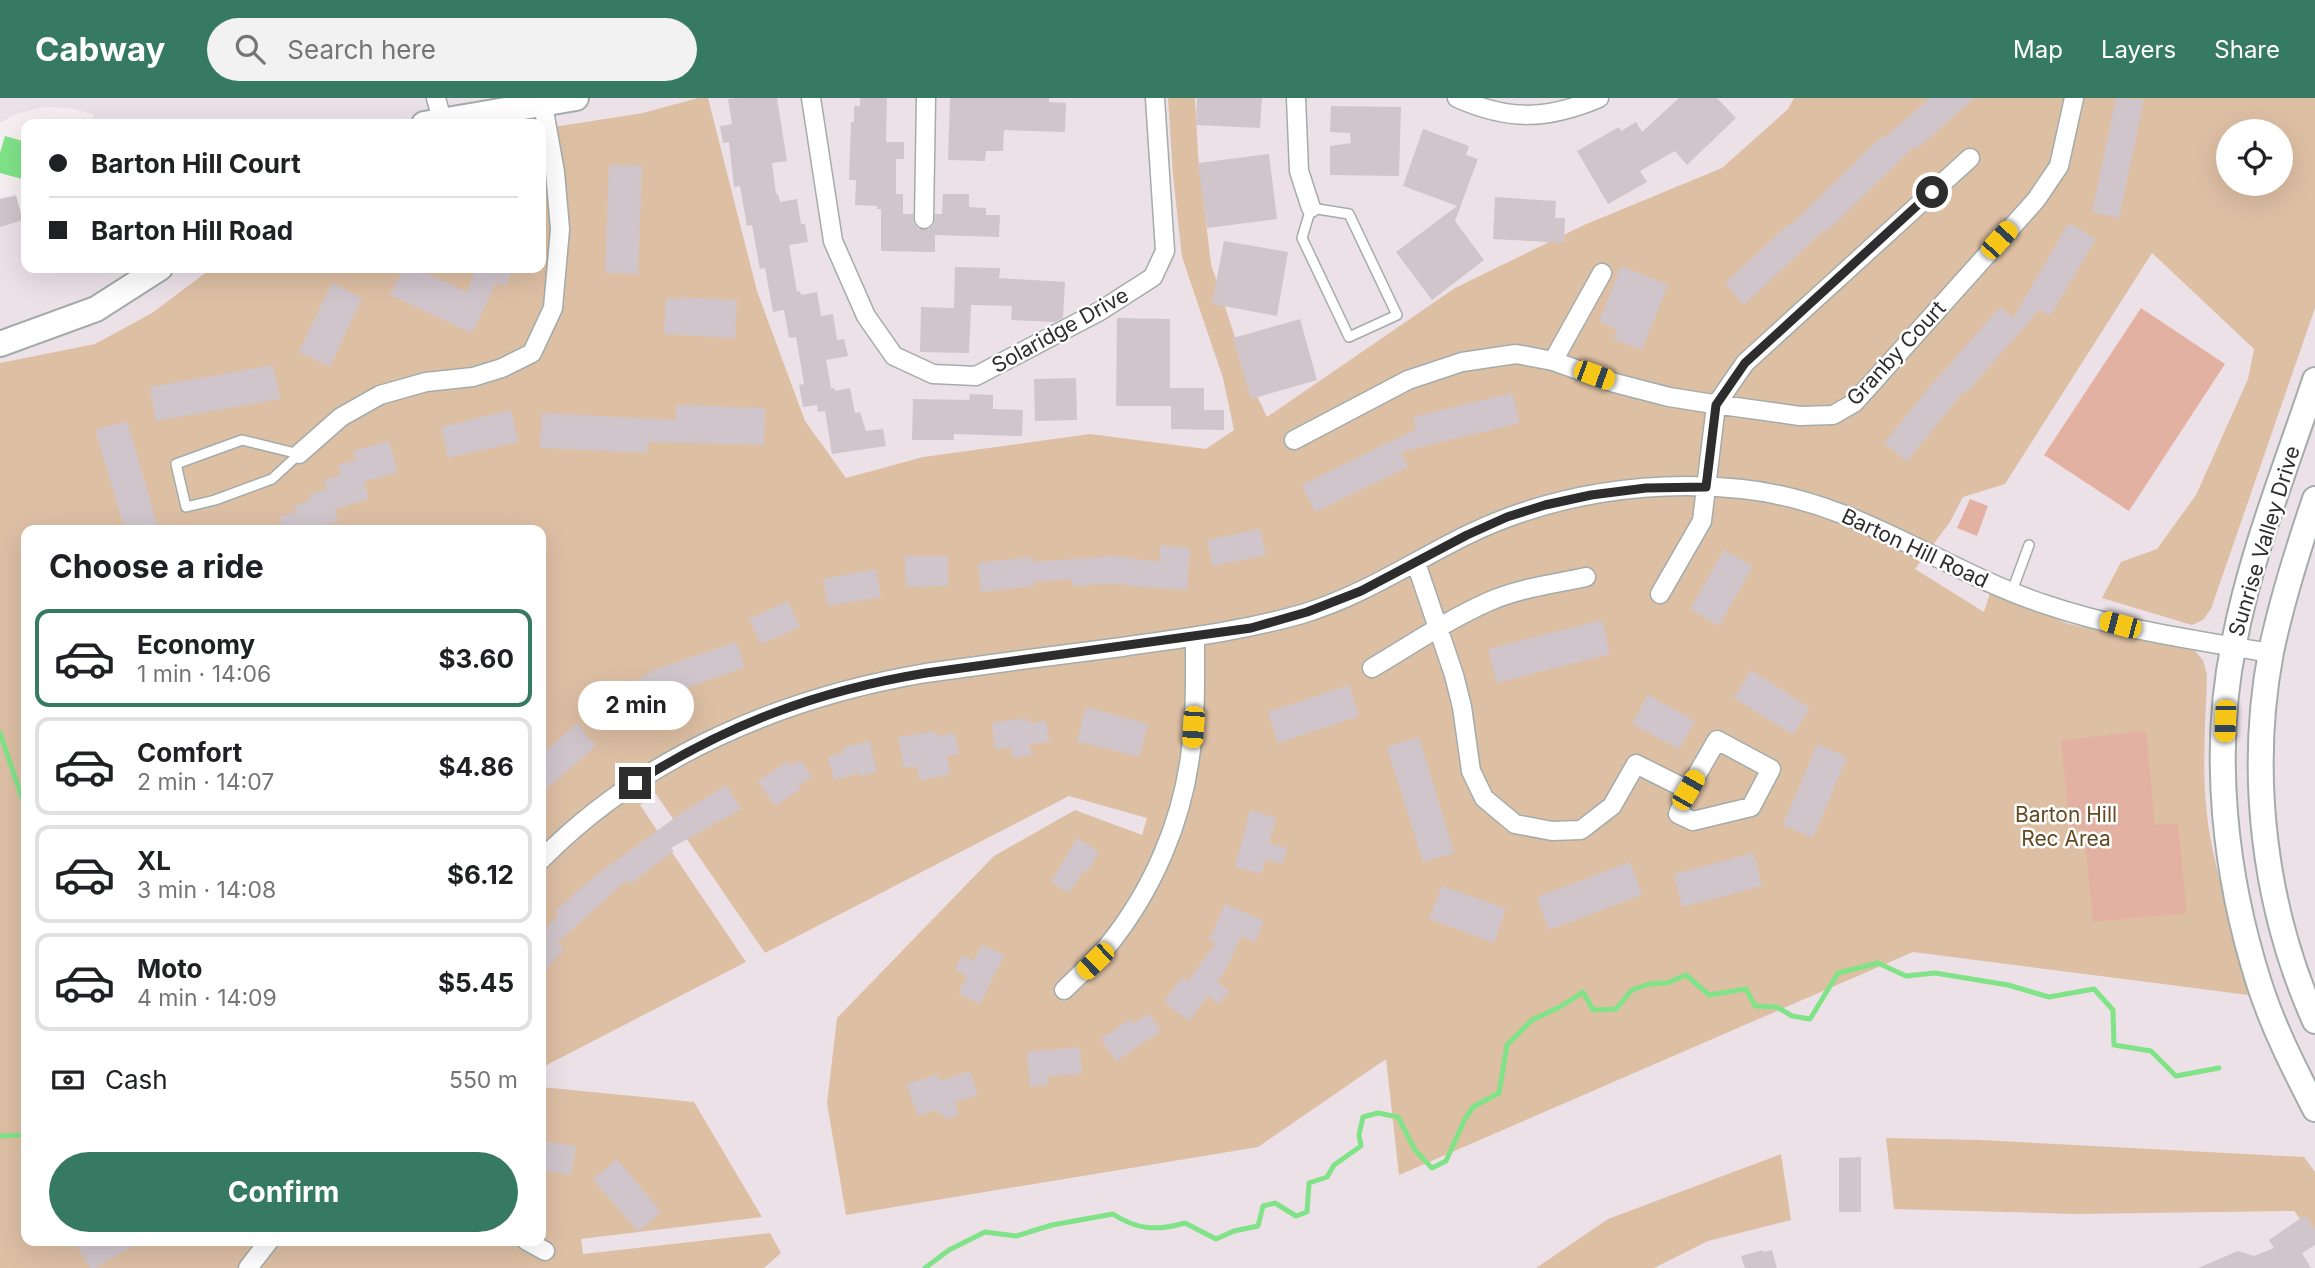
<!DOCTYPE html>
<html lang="en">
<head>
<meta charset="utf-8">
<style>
	body { margin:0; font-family:Inter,sans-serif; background:#f2f2f2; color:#202124; height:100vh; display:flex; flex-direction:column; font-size:26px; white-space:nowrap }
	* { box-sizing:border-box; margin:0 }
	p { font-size:23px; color:#757577 }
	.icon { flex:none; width:38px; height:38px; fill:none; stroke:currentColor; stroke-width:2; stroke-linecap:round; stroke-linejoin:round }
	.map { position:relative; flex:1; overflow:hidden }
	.sheet { position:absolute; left:21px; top:427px; width:525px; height:721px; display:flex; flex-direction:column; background:#fff; border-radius:14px; box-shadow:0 7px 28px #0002 }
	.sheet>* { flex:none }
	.hud { position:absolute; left:21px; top:21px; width:525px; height:154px; border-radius:14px; box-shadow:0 7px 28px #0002; display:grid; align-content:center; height:154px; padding:0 28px; background:#fff }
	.buttons { position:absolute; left:2216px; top:21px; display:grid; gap:14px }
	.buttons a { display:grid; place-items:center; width:77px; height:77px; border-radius:50%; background:#fff; box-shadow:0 7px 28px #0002; font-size:35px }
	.end { position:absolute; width:32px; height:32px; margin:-16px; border:9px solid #2d2d2d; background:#fff; box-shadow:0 0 0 4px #fff }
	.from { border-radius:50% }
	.bubble { position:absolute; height:49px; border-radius:24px; background:#fff; box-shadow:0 7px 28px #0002; font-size:23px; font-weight:700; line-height:49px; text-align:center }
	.car { position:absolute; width:21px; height:42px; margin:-21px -10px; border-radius:9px; box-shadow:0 0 5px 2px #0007; background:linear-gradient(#f5c518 24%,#345 0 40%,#f5c518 0 76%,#345 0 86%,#f5c518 0) }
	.hud b { display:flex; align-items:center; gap:24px; height:66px; font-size:26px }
	.hud b+b { border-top:2px solid #e0e0e0 }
	.hud i { width:18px; height:18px; background:#202124 }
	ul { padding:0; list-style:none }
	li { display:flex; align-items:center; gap:21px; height:98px; margin:0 14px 10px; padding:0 14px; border:4px solid #e0e0e0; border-radius:14px }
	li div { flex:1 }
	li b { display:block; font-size:26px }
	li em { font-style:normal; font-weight:700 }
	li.on { border-color:#377a63 }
	li>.icon { width:63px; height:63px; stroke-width:1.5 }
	h2 { padding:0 28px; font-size:32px; line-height:84px }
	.pay { display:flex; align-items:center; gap:18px; height:77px; padding:0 28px; font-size:26px }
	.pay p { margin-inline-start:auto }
	.button { display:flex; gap:14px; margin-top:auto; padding:14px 28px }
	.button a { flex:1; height:80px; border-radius:42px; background:#377a63; color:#fff; font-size:28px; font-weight:700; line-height:80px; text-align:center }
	header { display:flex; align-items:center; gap:42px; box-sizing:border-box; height:98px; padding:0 35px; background:#377a63; color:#fff }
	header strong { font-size:33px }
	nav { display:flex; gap:38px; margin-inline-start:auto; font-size:24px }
	.search { width:490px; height:63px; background:#f2f2f2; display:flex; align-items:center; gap:18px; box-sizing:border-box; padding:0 24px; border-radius:38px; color:#757577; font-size:26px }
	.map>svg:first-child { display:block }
</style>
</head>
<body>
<header>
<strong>Cabway</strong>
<div class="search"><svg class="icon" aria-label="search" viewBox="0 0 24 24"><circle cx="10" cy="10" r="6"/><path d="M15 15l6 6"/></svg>Search here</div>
<nav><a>Map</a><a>Layers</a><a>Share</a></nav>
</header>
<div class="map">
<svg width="2315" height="1170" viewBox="0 0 2315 1170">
	<rect width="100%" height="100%" fill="#ede1e8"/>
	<!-- green -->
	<path fill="#ddbfa4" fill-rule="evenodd" d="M698 0H708L757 193 805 323 846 380 923 359 1090 336 1206 351 1234 332 1223 280 1182 159 1173 78 1168 0H1195L1198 57 1211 166 1248 279 1267 319 1455 190 1584 127 1722 70 1788 11 1794 0H2315V210L2211 511 2203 522 2192 527 2102 500 2121 464 2157 451 2196 397 2248 281 2254 251 2152 155 2005 386 1963 399 1950 424 1915 471 1984 514 1990 495 2069 526 2195 553 2203 562 2207 577C2206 619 2202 663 2206 706 2210 766 2238 839 2256 898L1913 854 1399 1077 1386 961 1258 1049 846 1117 827 1005 837 920 994 758 1075 712 1142 737 1147 720 1069 698 765 855 656 696 640 707 746 864 541 970V432H26V1143H541V989L694 1004 762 1119 581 1141 583 1156 770 1135 781 1155 764 1170H0V265L95 246 152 215 212 170H541V31L643 15ZM2228 33H2280V86H2228Z
		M1886 1040 1981 1042 2304 1059 2315 1074V1139L2294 1113 2076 1116 1894 1111Z
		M1781 1056 1791 1122 1708 1143 1654 1170H1536L1608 1121Z"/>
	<!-- pitch -->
	<path fill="#e3b1a1" d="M2141 210 2225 266 2129 413 2044 357Z
		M1970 401 1988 408 1977 438 1957 430Z
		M2146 633 2155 727 2178 725 2187 815 2093 824 2084 731 2070 732 2061 642Z"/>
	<!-- plaza -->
	<path fill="#f5eff2" d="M44 9 71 10 94 17 92 26H26V44L5 39 0 55V25L17 16Z
		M0 75 26 82V118L22 119 16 96 0 100Z"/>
	<!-- water -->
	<path fill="#80e388" d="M5 38 26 44V82L0 75V55Z"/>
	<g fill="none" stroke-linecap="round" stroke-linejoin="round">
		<!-- stream -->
		<path stroke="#80e388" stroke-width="5" d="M0 635 26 712
			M0 1038 21 1037 26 1033
			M925 1170 949 1152 985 1134 1016 1138 1052 1127 1113 1116C1137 1132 1157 1133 1185 1125L1216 1141 1234 1133 1258 1128 1263 1108 1275 1105 1296 1118 1307 1114 1309 1085 1327 1079 1334 1067 1361 1048 1359 1037 1363 1019 1378 1015 1398 1019 1415 1052 1432 1070 1446 1063 1465 1021 1473 1009 1499 995 1507 947 1532 922 1560 909 1583 894 1593 912 1616 911 1632 892 1649 886 1667 885 1686 877 1709 897 1746 891 1755 908 1777 909 1792 918 1810 921 1838 875 1878 865 1906 878 1935 875 2008 887 2049 899 2094 891 2113 912 2114 947 2151 953 2176 978 2219 970"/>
	</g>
	<!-- building -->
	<path fill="#d0c5cb" d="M738 0H777L787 63 772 65 776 96H778L780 104 797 101 801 126H805L808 144 789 147 797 194 800 193 801 197 817 194 821 218 833 216 837 242 844 241 848 258 826 262 831 290H834L835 293 850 290 855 315 860 314 866 333 883 331 886 348 832 356 825 313 818 314 817 307 803 309 799 287 804 286 796 239 789 240 784 212 773 214 765 170 760 171 752 127 747 128 740 88 734 89 729 44 723 45 720 28 732 26 728 1Z
		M860 0H887L886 44H904V61H896V96H903V116H913L914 126 919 131H929L934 126 935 116H942L943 96H969V109L986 110V117H1000L999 139 935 137V154L881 153V111H877V108L855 107 856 82H849L851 24H854V8H860Z
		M950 0H1049V4L1066 5 1065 34 1004 32 1003 53H986L985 63 948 62Z
		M1197 0H1262L1260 30 1196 27Z
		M1679 0H1717L1736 20 1687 67 1675 53 1640 73 1647 84 1608 106 1577 53 1619 29 1621 33 1636 24 1642 34Z
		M1930 0H1974L1917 51 1915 48 1826 134 1824 132 1744 207 1725 185 1790 125 1792 126 1882 38 1884 40Z
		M2116 0 2144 2 2119 120 2092 114Z
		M1331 8 1401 9 1399 78 1330 77V48L1351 45 1350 35 1330 34Z
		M1423 31 1469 48 1466 57 1478 61 1455 123 1484 162 1432 202 1396 154 1457 108 1403 88Z
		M1269 56 1277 121 1207 130 1198 65Z
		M609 67 642 68 638 176 605 175Z
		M16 98 23 122 0 129V101Z
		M1495 99 1556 103 1555 120H1565L1564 145 1493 141Z
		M2069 125 2096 141 2050 218 2039 212 1966 295 1964 293 1907 363 1884 345 1929 290 2000 209 2013 220Z
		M1224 143 1288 154 1277 218 1212 206Z
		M1621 168 1668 187 1642 252 1613 241 1617 231 1599 224Z
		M955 169 1000 170 999 180 1065 184 1063 220 1055 224 1011 222 1012 208 971 207 969 255 920 254 921 209 954 210Z
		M403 170H416L467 194 474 176 461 170H513L506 188 496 185 472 235 390 197Z
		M332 185 362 200 330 269 299 254Z
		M681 199 737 202 735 240 664 236 666 200 681 201Z
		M1117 220 1170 221V290H1204V312H1224V332L1171 331V308H1116Z
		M1300 221 1317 282 1251 301 1233 240Z
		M273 267 280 301 156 323 150 289Z
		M1076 280 1077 322 1035 323 1034 281Z
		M1512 295 1520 325 1401 354 1408 369 1315 414 1302 387 1416 331 1413 319Z
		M970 296 993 297V311L1023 312 1022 338 954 336V342H912L913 301 969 302Z
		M676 307 765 310 764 347 648 344 647 355 540 350 542 315 676 322Z
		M511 312 518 344 448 360 441 329Z
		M127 323 158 429 148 432H125L95 332Z
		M389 343 398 374 364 384 369 401 335 411 338 423 322 428 323 432H283L279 419 296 414 294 408 310 403 309 397 327 391 324 382 341 377 338 367 356 362 353 353Z
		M1260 431 1266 457 1213 468 1207 442Z
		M1160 447 1190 450 1187 492 1126 488 1127 485 1072 488 1071 481 1034 484V488L981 494 978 465 1031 459V464L1112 458 1160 464Z
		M1724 452 1753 468 1719 528 1690 511Z
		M905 458H948V488L906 489Z
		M876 471 881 499 828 508 823 481Z
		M788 503 800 529 761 546 749 521Z
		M1602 522 1610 556 1497 585 1488 551Z
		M736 544 745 569 670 596 618 631 598 596 611 583 619 595 653 572Z
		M1751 572 1810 610 1793 637 1734 600Z
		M1349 587 1359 618 1278 645 1268 614Z
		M1648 597 1695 623 1679 651 1632 626Z
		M1086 609 1148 626 1139 659 1077 643Z
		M1027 620 1028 625 1046 623 1049 644 1030 646 1032 657 1012 660 1011 649 995 651 992 625Z
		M577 625 596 648 541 696V657Z
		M936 633 937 638 955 635 959 656 947 658 950 676 920 683 917 668 904 670 898 639Z
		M1419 639 1454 755 1423 764 1387 649Z
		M869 643 877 674 860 678 859 675 834 682 828 659 843 655 842 650Z
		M1817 646 1847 659 1813 740 1783 727Z
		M800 662 812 679 798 688 800 691 775 708 758 683 788 663 790 668Z
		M726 687 741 711 671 750 674 753 630 786 627 782 557 845 564 851 541 878V831L544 834 558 817 555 813 595 778 680 716Z
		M1250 712 1276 720 1269 745 1287 750 1282 766 1266 761 1261 776 1235 769Z
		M1077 740 1099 754 1087 774 1084 772 1069 795 1051 784Z
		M1754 755 1762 788 1682 809 1674 776Z
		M1630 764 1642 797 1549 832 1537 799Z
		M1442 788 1506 811 1494 845 1429 821Z
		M1225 806 1264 823 1255 844 1241 838 1226 871 1217 884 1229 893 1219 906 1208 898 1189 923 1164 904 1182 879 1188 883 1216 845 1209 842Z
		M982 847 1004 857 980 906 958 895 967 878 955 872 962 857 974 863Z
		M1149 915 1161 933 1116 963 1101 941 1130 921 1133 926Z
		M1080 949 1082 976 1048 978V987L1030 989 1027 954Z
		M970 973 978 997 955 1004 959 1017 948 1021 935 1012 918 1018 907 986 938 976 940 983Z
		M541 1043 576 1048 571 1077 541 1072Z
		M1861 1059V1114H1839V1060Z
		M617 1061 661 1114 638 1134 593 1081Z
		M2305 1117 2315 1132V1147L2302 1155 2311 1170H2198L2238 1153 2254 1158 2274 1150 2269 1142Z
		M86 1143H142L95 1170H90L77 1148Z
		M1763 1152V1154L1772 1152 1777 1170H1745L1741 1158Z"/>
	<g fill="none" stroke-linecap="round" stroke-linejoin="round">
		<!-- lane casing -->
		<g stroke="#a4acaa" stroke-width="12">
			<path id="lane" d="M1311 110 1349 116 1397 217 1349 239 1302 140Z
				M242 342 299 356 272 381 215 402 186 409 176 366Z
				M2012 493 2029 447"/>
		</g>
		<!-- street casing -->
		<g stroke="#a4acaa" stroke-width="21">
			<path id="street" d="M436 0 442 22
				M811 0 833 143 866 218 894 258 933 276 976 278 1100 213 1153 179 1165 153 1155 0
				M1296 0 1299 73 1311 110
				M1457 0C1509 23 1547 22 1599 0
				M924 121 926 0
				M1553 263 1602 175
				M1294 342 1408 282 1462 264 1516 256 1553 263 1615 285 1669 299 1707 305 1800 318 1833 317 1854 305 2036 102 2059 68 2074 0
				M299 356 341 319 380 297 426 284 473 279 502 270 532 255 553 210 560 131 555 74 543 7
				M1416 465 1454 577 1462 609 1471 673 1484 700 1515 726 1552 733 1581 732 1612 708 1636 666 1688 692
				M1660 496 1702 423 1716 307 1745 265 1970 60
				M1372 570C1411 547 1449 521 1490 503 1520 490 1554 486 1586 479
				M1717 642 1771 671 1751 709 1693 723 1678 716 1688 692Z
				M541 762C644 657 784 599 926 575 991 566 1057 557 1122 549 1183 540 1243 533 1302 516 1362 498 1412 464 1467 437 1551 396 1650 381 1742 391 1857 403 1939 471 2044 506 2117 531 2195 542 2271 555
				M1064 892C1078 878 1093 865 1106 850 1152 794 1183 723 1191 651 1196 614 1195 576 1195 539
				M527 1143 545 1153
				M248 1170 269 1143"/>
		</g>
		<!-- secondary casing -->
		<g stroke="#a4acaa" stroke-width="28">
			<path id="secondary" d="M424 26 576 0
				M0 246 96 211 160 170
				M2315 282C2286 369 2251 455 2234 545 2211 657 2225 778 2259 885 2273 929 2294 970 2315 1011
				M2315 401C2298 451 2282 501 2271 554 2248 676 2264 810 2315 923"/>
		</g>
		<!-- lane -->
		<use href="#lane" stroke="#fff" stroke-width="9"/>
		<!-- street -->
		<use href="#street" stroke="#fff" stroke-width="18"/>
		<!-- secondary -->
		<use href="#secondary" stroke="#fff" stroke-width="24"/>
	</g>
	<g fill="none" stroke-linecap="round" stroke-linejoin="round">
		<!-- route -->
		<path stroke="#2d2d2d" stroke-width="9" d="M635 685C729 626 816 593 926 575L1251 530 1307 514 1361 493 1467 437 1507 419 1545 407 1591 397 1646 390 1706 389 1716 307 1745 265 1932 94"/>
	</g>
	<g text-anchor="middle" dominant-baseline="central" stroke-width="5" stroke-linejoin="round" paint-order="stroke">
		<!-- street labels -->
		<g font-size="21" fill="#2d2d2d" stroke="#fff">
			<text transform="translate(1060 232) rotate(-29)">Solaridge Drive</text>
			<text transform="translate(1896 255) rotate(-47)">Granby Court</text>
			<text transform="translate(2264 443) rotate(-73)">Sunrise Valley Drive</text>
			<text transform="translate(1915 450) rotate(25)">Barton Hill Road</text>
		</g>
		<!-- park labels -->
		<g font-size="21" fill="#644a23" stroke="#fff">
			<text x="2066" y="716">Barton Hill<tspan x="2066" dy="24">Rec Area</tspan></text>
		</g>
	</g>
</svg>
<div class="buttons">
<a><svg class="icon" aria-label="locate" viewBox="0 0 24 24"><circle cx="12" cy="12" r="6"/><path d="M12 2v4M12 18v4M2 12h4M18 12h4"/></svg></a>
</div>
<i class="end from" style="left:1932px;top:94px"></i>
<i class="end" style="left:635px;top:685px"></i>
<div class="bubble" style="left:578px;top:583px;width:116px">2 min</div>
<i class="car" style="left:1999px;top:142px;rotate:42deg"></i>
<i class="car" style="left:1594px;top:277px;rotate:110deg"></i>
<i class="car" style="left:2120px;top:527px;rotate:285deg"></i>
<i class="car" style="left:2225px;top:623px;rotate:182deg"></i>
<i class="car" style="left:1193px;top:629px;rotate:184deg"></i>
<i class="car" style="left:1688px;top:692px;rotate:30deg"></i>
<i class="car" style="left:1095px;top:863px;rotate:226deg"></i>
<div class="hud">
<b><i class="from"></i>Barton Hill Court</b>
<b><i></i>Barton Hill Road</b>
</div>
<section class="sheet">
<h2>Choose a ride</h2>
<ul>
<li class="on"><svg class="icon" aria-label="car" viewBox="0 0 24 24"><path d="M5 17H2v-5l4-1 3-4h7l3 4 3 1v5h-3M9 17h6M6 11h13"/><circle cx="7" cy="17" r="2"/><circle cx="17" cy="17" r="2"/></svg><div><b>Economy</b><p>1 min · 14:06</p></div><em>$3.60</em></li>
<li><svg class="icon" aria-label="car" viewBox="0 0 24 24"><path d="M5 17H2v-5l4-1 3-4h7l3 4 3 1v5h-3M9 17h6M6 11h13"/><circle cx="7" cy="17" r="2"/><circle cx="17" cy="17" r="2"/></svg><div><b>Comfort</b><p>2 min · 14:07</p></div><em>$4.86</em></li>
<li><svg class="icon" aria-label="car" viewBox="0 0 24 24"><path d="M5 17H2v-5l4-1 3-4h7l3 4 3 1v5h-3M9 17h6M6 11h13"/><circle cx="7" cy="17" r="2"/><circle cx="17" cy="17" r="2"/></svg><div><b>XL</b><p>3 min · 14:08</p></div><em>$6.12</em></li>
<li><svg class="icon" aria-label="car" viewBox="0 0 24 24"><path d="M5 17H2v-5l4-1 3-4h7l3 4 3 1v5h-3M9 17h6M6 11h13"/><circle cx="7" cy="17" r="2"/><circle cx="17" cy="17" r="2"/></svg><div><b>Moto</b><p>4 min · 14:09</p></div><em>$5.45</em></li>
</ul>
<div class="pay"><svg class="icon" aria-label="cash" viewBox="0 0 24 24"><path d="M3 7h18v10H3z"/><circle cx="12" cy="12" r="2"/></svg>Cash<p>550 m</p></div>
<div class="button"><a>Confirm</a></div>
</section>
</div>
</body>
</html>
